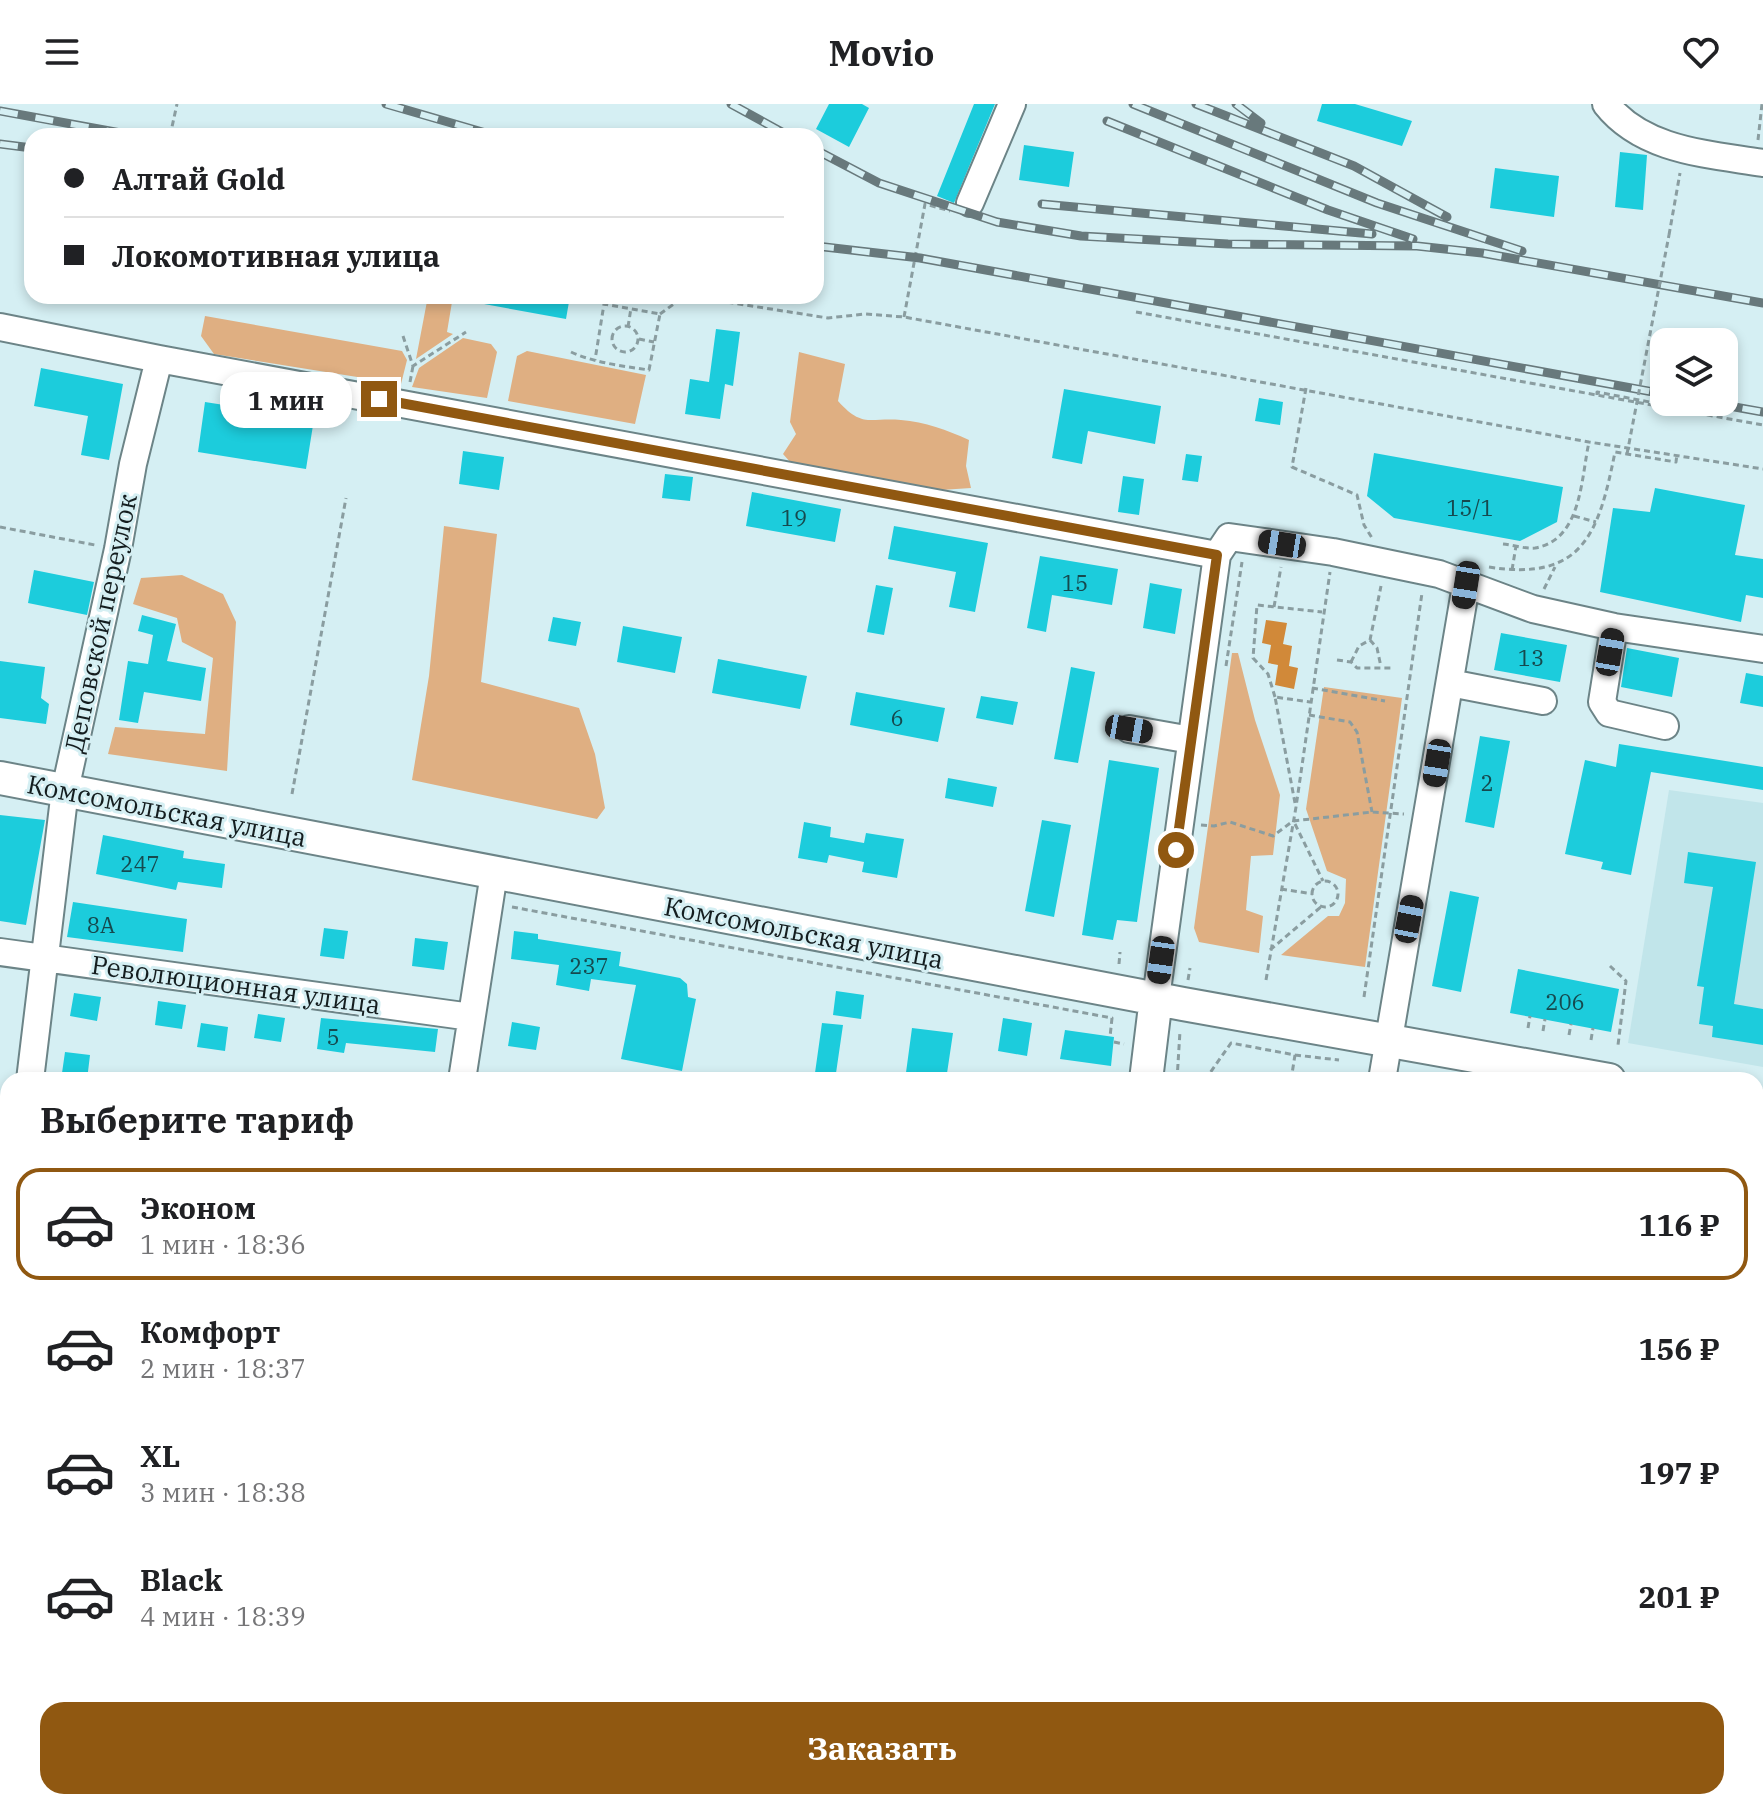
<!DOCTYPE html>
<html lang="ru">
<head>
<meta charset="utf-8">
<style>
	body { margin:0; font-family:"IBM Plex Serif",serif; background:#f2f2f2; color:#202124; height:100vh; display:flex; flex-direction:column; font-size:30px; white-space:nowrap }
	* { box-sizing:border-box; margin:0 }
	p { font-size:26px; color:#757577 }
	.icon { flex:none; width:44px; height:44px; fill:none; stroke:currentColor; stroke-width:2; stroke-linecap:round; stroke-linejoin:round }
	.map { position:relative; flex:1; overflow:hidden }
	.details { position:absolute; left:0px; top:968px; width:1764px; height:738px; display:flex; flex-direction:column; background:#fff; border-radius:24px 24px 0 0; box-shadow:0 4px 12px #0003 }
	.details>* { flex:none }
	.banner { position:absolute; left:24px; top:24px; width:800px; height:176px; border-radius:24px; box-shadow:0 4px 12px #0003; display:grid; align-content:center; height:176px; padding:0 40px; background:#fff }
	.tools { position:absolute; left:1650px; top:224px; display:grid; gap:16px }
	.tools a { display:grid; place-items:center; width:88px; height:88px; border-radius:16px; background:#fff; box-shadow:0 4px 12px #0003; font-size:40px }
	.end { position:absolute; width:36px; height:36px; margin:-18px; border:10px solid #905811; background:#fff; box-shadow:0 0 0 4px #fff }
	.from { border-radius:50% }
	.bubble { position:absolute; height:56px; border-radius:24px; background:#fff; box-shadow:0 4px 12px #0003; font-size:26px; font-weight:700; line-height:56px; text-align:center }
	.car { position:absolute; width:24px; height:48px; margin:-24px -12px; border-radius:10px; box-shadow:0 0 6px 2px #0007; background:linear-gradient(#222 24%,#8ab4d8 0 40%,#222 0 76%,#8ab4d8 0 86%,#222 0) }
	.banner b { display:flex; align-items:center; gap:28px; height:76px; font-size:30px }
	.banner b+b { border-top:2px solid #e0e0e0 }
	.banner i { width:20px; height:20px; background:#202124 }
	ul { padding:0; list-style:none }
	li { display:flex; align-items:center; gap:24px; height:112px; margin:0 16px 12px; padding:0 24px; border:4px solid transparent; border-radius:24px }
	li div { flex:1 }
	li b { display:block; font-size:30px }
	li em { font-style:normal; font-weight:700 }
	li.active { border-color:#905811 }
	li>.icon { width:72px; height:72px; stroke-width:1.5 }
	h2 { padding:0 40px; font-size:36px; line-height:96px }
	.primary-button { display:flex; gap:16px; margin-top:auto; padding:16px 40px }
	.primary-button a { flex:1; height:92px; border-radius:24px; background:#905811; color:#fff; font-size:32px; font-weight:700; line-height:92px; text-align:center }
	header { display:flex; justify-content:space-between; align-items:center; height:104px; padding:0 40px; background:#fff; font-size:36px; font-weight:700 }
	.map>svg:first-child { display:block }
</style>
</head>
<body>
<header><svg class="icon" aria-label="menu" viewBox="0 0 24 24"><path d="M4 6h16M4 12h16M4 18h16"/></svg>Movio<svg class="icon" aria-label="heart" viewBox="0 0 24 24"><path d="M12 20l-8-8c-3-5 5-10 8-4 3-6 11-1 8 4z"/></svg></header>
<div class="map">
<svg width="1763" height="1705" viewBox="0 0 1763 1705">
	<rect width="100%" height="100%" fill="#d5eff3"/>
	<!-- built -->
	<path fill="#c1e5ea" d="M1669 686 1763 699V963L1628 939Z"/>
	<!-- green -->
	<path fill="#dfaf82" d="M428 192H453L447 228 453 230 416 255Z
		M205 212 402 247 407 256 401 280 214 250 201 232Z
		M463 234 491 240 497 248 487 294 412 283 419 264Z
		M527 247 646 271 635 320 508 297 517 252Z
		M799 248 845 260 838 297C863 325 870 313 901 316 925 318 947 326 969 336L966 362 971 384 941 386 791 359 783 350 796 330 790 318Z
		M444 422 497 430 481 578 579 604 595 650 605 704 597 715 412 676 429 572Z
		M182 471 223 490 236 518 227 667 108 650 115 623 205 630 213 554 182 538 177 514 133 500 141 474Z
		M1232 549H1238L1255 616 1280 691 1273 751 1251 752 1246 806 1263 812 1259 849 1199 838 1194 824Z
		M1324 583 1402 594 1365 863 1281 851 1328 812H1339L1345 799 1346 775 1327 767 1306 705Z"/>
	<!-- water -->
	<path fill="#d18939" d="M1266 516 1287 519 1283 540 1292 542 1289 562 1298 564 1294 585 1275 581 1278 561 1268 559 1271 541 1262 539Z"/>
	<!-- building -->
	<path fill="#1cccdc" d="M829 0H862L869 4 849 43 816 25Z
		M974 0H995L954 99 937 92Z
		M1322 0H1355L1412 17 1402 42 1317 17Z
		M1024 41 1074 48 1069 83 1019 76Z
		M1620 48 1647 51 1643 106 1615 103Z
		M1495 64 1559 72 1554 113 1490 104Z
		M485 192H570L566 215 484 200Z
		M716 225 740 228 733 282 725 280 720 315 685 310 690 275 709 278Z
		M41 264 123 280 109 356 81 351 88 312 34 302Z
		M1064 285 1161 302 1155 340 1088 327 1082 360 1052 354Z
		M1259 294 1283 298 1280 321 1255 317Z
		M205 298 314 315 306 365 198 348Z
		M463 347 504 353 499 386 459 380Z
		M1374 349 1563 383 1557 418 1520 437 1394 414 1367 392Z
		M1186 350 1202 352 1198 378 1182 376Z
		M665 370 693 373 690 397 662 394Z
		M1123 372 1144 375 1139 411 1118 408Z
		M1655 384 1745 401 1735 451 1763 455V494L1746 491 1741 518 1600 488 1613 404 1650 408Z
		M752 388 841 405 835 438 746 422Z
		M894 422 988 439 975 508 949 503 956 468 888 455Z
		M1040 452 1118 465 1112 501 1052 491 1046 528 1027 524Z
		M34 466 94 478 87 511 28 499Z
		M1150 479 1182 485 1175 530 1143 524Z
		M876 481 893 484 884 531 867 528Z
		M142 511 176 520 167 557 206 564 201 597 144 588 138 619 119 616 128 557 148 560 153 531 138 527Z
		M553 513 581 518 576 542 548 537Z
		M623 522 682 533 675 569 617 558Z
		M1501 529 1567 541 1560 578 1494 566Z
		M1627 544 1679 554 1672 593 1621 583Z
		M718 555 807 572 800 605 712 589Z
		M0 557 45 563 41 594 49 600 46 620 0 614Z
		M1071 563 1095 568 1078 659 1054 655Z
		M1746 569 1763 572V603L1740 599Z
		M856 588 945 604 938 638 850 621Z
		M981 592 1018 598 1013 621 976 614Z
		M1480 632 1510 637 1494 724 1465 718Z
		M1619 640 1763 663V686L1651 668 1631 771 1601 765 1603 758 1565 750 1585 656 1616 663Z
		M1109 656 1159 664 1137 818 1117 816 1113 836 1082 831Z
		M948 674 997 683 993 703 945 694Z
		M0 711 45 716 26 821 0 817Z
		M1042 716 1071 721 1054 813 1025 807Z
		M804 718 831 723 830 733 864 739 866 729 904 735 897 774 862 768 864 758 829 751 827 759 798 754Z
		M103 731 184 747 183 754 225 760 222 784 178 778 176 786 96 770Z
		M1688 748 1756 758 1734 900 1763 905V941L1712 933 1713 922 1699 920 1704 883 1697 882 1713 783 1684 779Z
		M1450 787 1479 793 1461 888 1432 882Z
		M73 798 187 815 183 848 67 833Z
		M324 824 348 827 344 855 320 852Z
		M514 827 538 830V835L621 848 619 862 680 874 687 880 688 893 696 895 682 967 621 955 636 881 591 875 589 887 556 881 559 861 511 855Z
		M415 834 448 838 444 866 412 862Z
		M1518 865 1619 885 1611 928 1510 909Z
		M836 887 864 891 861 915 833 911Z
		M74 889 101 893 97 917 70 912Z
		M158 897 186 901 182 925 155 921Z
		M258 910 285 914 281 938 254 934Z
		M321 914 438 925 435 948 346 939 344 949 317 945Z
		M1003 914 1032 919 1027 952 998 947Z
		M512 918 540 923 536 946 508 942Z
		M201 919 228 923 225 947 197 943Z
		M822 919 843 921 835 976H814Z
		M912 924 953 929 946 976H905Z
		M1065 926 1114 933 1111 962 1060 955Z
		M65 948 90 951 87 976H61Z"/>
	<g fill="none" stroke-linecap="round" stroke-linejoin="round">
		<!-- minor casing -->
		<g stroke="#6c8487" stroke-width="30">
			<path id="minor" d="M1606 0C1643 47 1708 50 1763 59
				M970 99 1012 0
				M0 223 159 255 1217 451
				M1614 523 1602 598 1609 609 1665 622
				M1450 579 1543 597
				M1129 625 1191 636
				M0 848 471 913
				M1156 894 1217 451 1229 433 1333 448 1439 470 1533 505 1614 523 1763 545
				M30 976 65 686 118 445 133 360 159 255
				M462 976 494 769
				M1382 976 1466 481
				M0 1139 8 1140
				M1756 1167 1763 1168
				M0 1242 8 1161
				M1756 1249 1763 1250
				M1756 1324 1763 1325
				M0 1356 8 1357
				M1756 1399 1763 1400
				M0 1441H8
				M1756 1592H1763
				M385 1705V1698"/>
		</g>
		<!-- major casing -->
		<g stroke="#6c8487" stroke-width="36">
			<path id="major" d="M0 674 1183 900 1609 976
				M1146 976 1156 894
				M1756 1002 1763 1003
				M1086 1705V1698"/>
		</g>
		<!-- path -->
		<path stroke="#8a9da0" stroke-width="3" stroke-dasharray="6 4" stroke-linecap="butt" d="M170 32 177 0
			M1758 36 1762 0
			M1669 131 1680 69
			M688 192 828 214 865 210 904 213 1589 338 1763 365
			M1136 208 1763 321
			M660 210 685 192
			M904 213 925 100 950 107
			M612 235a13 13 0 1 1 26 0a13 13 0 1 1-26 0Z
			M628 223 631 204
			M403 232 413 262 466 228
			M639 235 654 238
			M571 248C595 259 623 262 649 266L660 210 604 200 595 256
			M410 278 413 262
			M1306 284 1292 363 1357 391 1364 421 1372 434
			M1597 291V288L1676 303V306
			M1574 412 1596 418
			M0 423 95 441
			M1503 440C1513 441 1525 445 1535 444 1582 436 1581 374 1589 338
			M1489 463C1583 478 1599 429 1615 348L1676 358 1677 350
			M1512 466 1516 442
			M1544 485 1555 463
			M1274 503 1281 463
			M1370 536 1377 544 1381 563
			M1337 556 1351 558 1357 564H1394
			M1351 558 1359 542 1370 536 1381 482
			M1226 562 1242 458
			M1312 584 1385 597
			M1275 593 1268 570 1253 554 1257 501 1322 508
			M1309 611 1350 618 1357 628 1372 708
			M292 690 346 394
			M1295 699 1275 593 1310 598
			M1295 720 1323 777
			M1201 721 1214 722 1230 718 1273 732 1293 717 1372 708 1404 710
			M1312 790a13 13 0 1 1 26 0a13 13 0 1 1-26 0Z
			M1281 785 1313 790
			M512 803 1112 914 1110 933
			M1270 846 1322 802
			M1119 860 1120 848
			M1610 862 1626 877 1618 941
			M1188 876 1190 864
			M1266 876 1296 703 1330 468
			M1364 893 1422 489
			M1528 924 1530 912
			M1543 927 1545 915
			M1569 931 1571 920
			M1591 936 1593 924
			M1114 938 1124 940
			M1295 951 1339 956
			M1177 976 1180 927
			M1205 976 1231 939 1295 951 1291 976
			M1119 1705 1120 1698"/>
		<!-- minor -->
		<use href="#minor" stroke="#fff" stroke-width="26"/>
		<!-- major -->
		<use href="#major" stroke="#fff" stroke-width="32"/>
		<!-- rail casing -->
		<g stroke="#68797c" stroke-width="9">
			<path id="rail" d="M386 0 496 32
				M731 0 789 32
				M1133 0 1377 99 1522 147
				M1196 0 1354 62 1447 113
				M1236 0 1261 19
				M0 7 137 32
				M1107 17 1328 106 1413 135
				M0 40 32 44
				M816 46 879 79 997 118 1081 132 1228 140 1417 142 1482 149 1763 199
				M1042 100 1372 130
				M816 142 920 154 1664 290
				M1707 298 1763 308"/>
		</g>
		<!-- rail -->
		<use href="#rail" stroke="#d5eff3" stroke-width="6" stroke-dasharray="18" stroke-linecap="butt"/>
		<!-- path-bridge -->
		<path stroke="#8a9da0" stroke-width="3" stroke-dasharray="6 4" stroke-linecap="butt" d="M1627 350 1669 131"/>
	</g>
	<g fill="none" stroke-linecap="round" stroke-linejoin="round">
		<!-- route -->
		<path stroke="#905811" stroke-width="10" d="M379 295 1217 451 1176 746"/>
	</g>
	<g text-anchor="middle" dominant-baseline="central" stroke-width="6" stroke-linejoin="round" paint-order="stroke">
		<!-- number labels -->
		<g font-size="22" fill="#16494e">
			<text x="1470" y="403">15/1</text>
			<text x="794" y="413">19</text>
			<text x="1075" y="478">15</text>
			<text x="1531" y="553">13</text>
			<text x="897" y="613">6</text>
			<text x="1487" y="678">2</text>
			<text x="140" y="759">247</text>
			<text x="101" y="820">8А</text>
			<text x="589" y="861">237</text>
			<text x="1565" y="897">206</text>
			<text x="333" y="932">5</text>
		</g>
		<!-- street labels -->
		<g font-size="26" fill="#141d1f" stroke="#d5eff3">
			<text transform="translate(100 519) rotate(-78)">Деповской переулок</text>
			<text transform="translate(167 706) rotate(11)">Комсомольская улица</text>
			<text transform="translate(804 828) rotate(11)">Комсомольская улица</text>
			<text transform="translate(236 880) rotate(8)">Революционная улица</text>
		</g>
	</g>
</svg>
<div class="tools">
<a><svg class="icon" aria-label="layers" viewBox="0 0 24 24"><path d="M12 4l9 5-9 5-9-5zM3 14l9 5 9-5"/></svg></a>
</div>
<i class="end from" style="left:1176px;top:746px"></i>
<i class="end" style="left:379px;top:295px"></i>
<div class="bubble" style="left:220px;top:268px;width:132px">1 мин</div>
<i class="car" style="left:1282px;top:440px;rotate:279deg"></i>
<i class="car" style="left:1466px;top:481px;rotate:189deg"></i>
<i class="car" style="left:1610px;top:548px;rotate:10deg"></i>
<i class="car" style="left:1129px;top:625px;rotate:100deg"></i>
<i class="car" style="left:1437px;top:659px;rotate:189deg"></i>
<i class="car" style="left:1409px;top:815px;rotate:11deg"></i>
<i class="car" style="left:1161px;top:856px;rotate:188deg"></i>
<div class="banner">
<b><i class="from"></i>Алтай Gold</b>
<b><i></i>Локомотивная улица</b>
</div>
<section class="details">
<h2>Выберите тариф</h2>
<ul>
<li class="active"><svg class="icon" aria-label="car" viewBox="0 0 24 24"><path d="M5 17H2v-5l4-1 3-4h7l3 4 3 1v5h-3M9 17h6M6 11h13"/><circle cx="7" cy="17" r="2"/><circle cx="17" cy="17" r="2"/></svg><div><b>Эконом</b><p>1 мин · 18:36</p></div><em>116 ₽</em></li>
<li><svg class="icon" aria-label="car" viewBox="0 0 24 24"><path d="M5 17H2v-5l4-1 3-4h7l3 4 3 1v5h-3M9 17h6M6 11h13"/><circle cx="7" cy="17" r="2"/><circle cx="17" cy="17" r="2"/></svg><div><b>Комфорт</b><p>2 мин · 18:37</p></div><em>156 ₽</em></li>
<li><svg class="icon" aria-label="car" viewBox="0 0 24 24"><path d="M5 17H2v-5l4-1 3-4h7l3 4 3 1v5h-3M9 17h6M6 11h13"/><circle cx="7" cy="17" r="2"/><circle cx="17" cy="17" r="2"/></svg><div><b>XL</b><p>3 мин · 18:38</p></div><em>197 ₽</em></li>
<li><svg class="icon" aria-label="car" viewBox="0 0 24 24"><path d="M5 17H2v-5l4-1 3-4h7l3 4 3 1v5h-3M9 17h6M6 11h13"/><circle cx="7" cy="17" r="2"/><circle cx="17" cy="17" r="2"/></svg><div><b>Black</b><p>4 мин · 18:39</p></div><em>201 ₽</em></li>
</ul>
<div class="primary-button"><a>Заказать</a></div>
</section>
</div>
</body>
</html>
